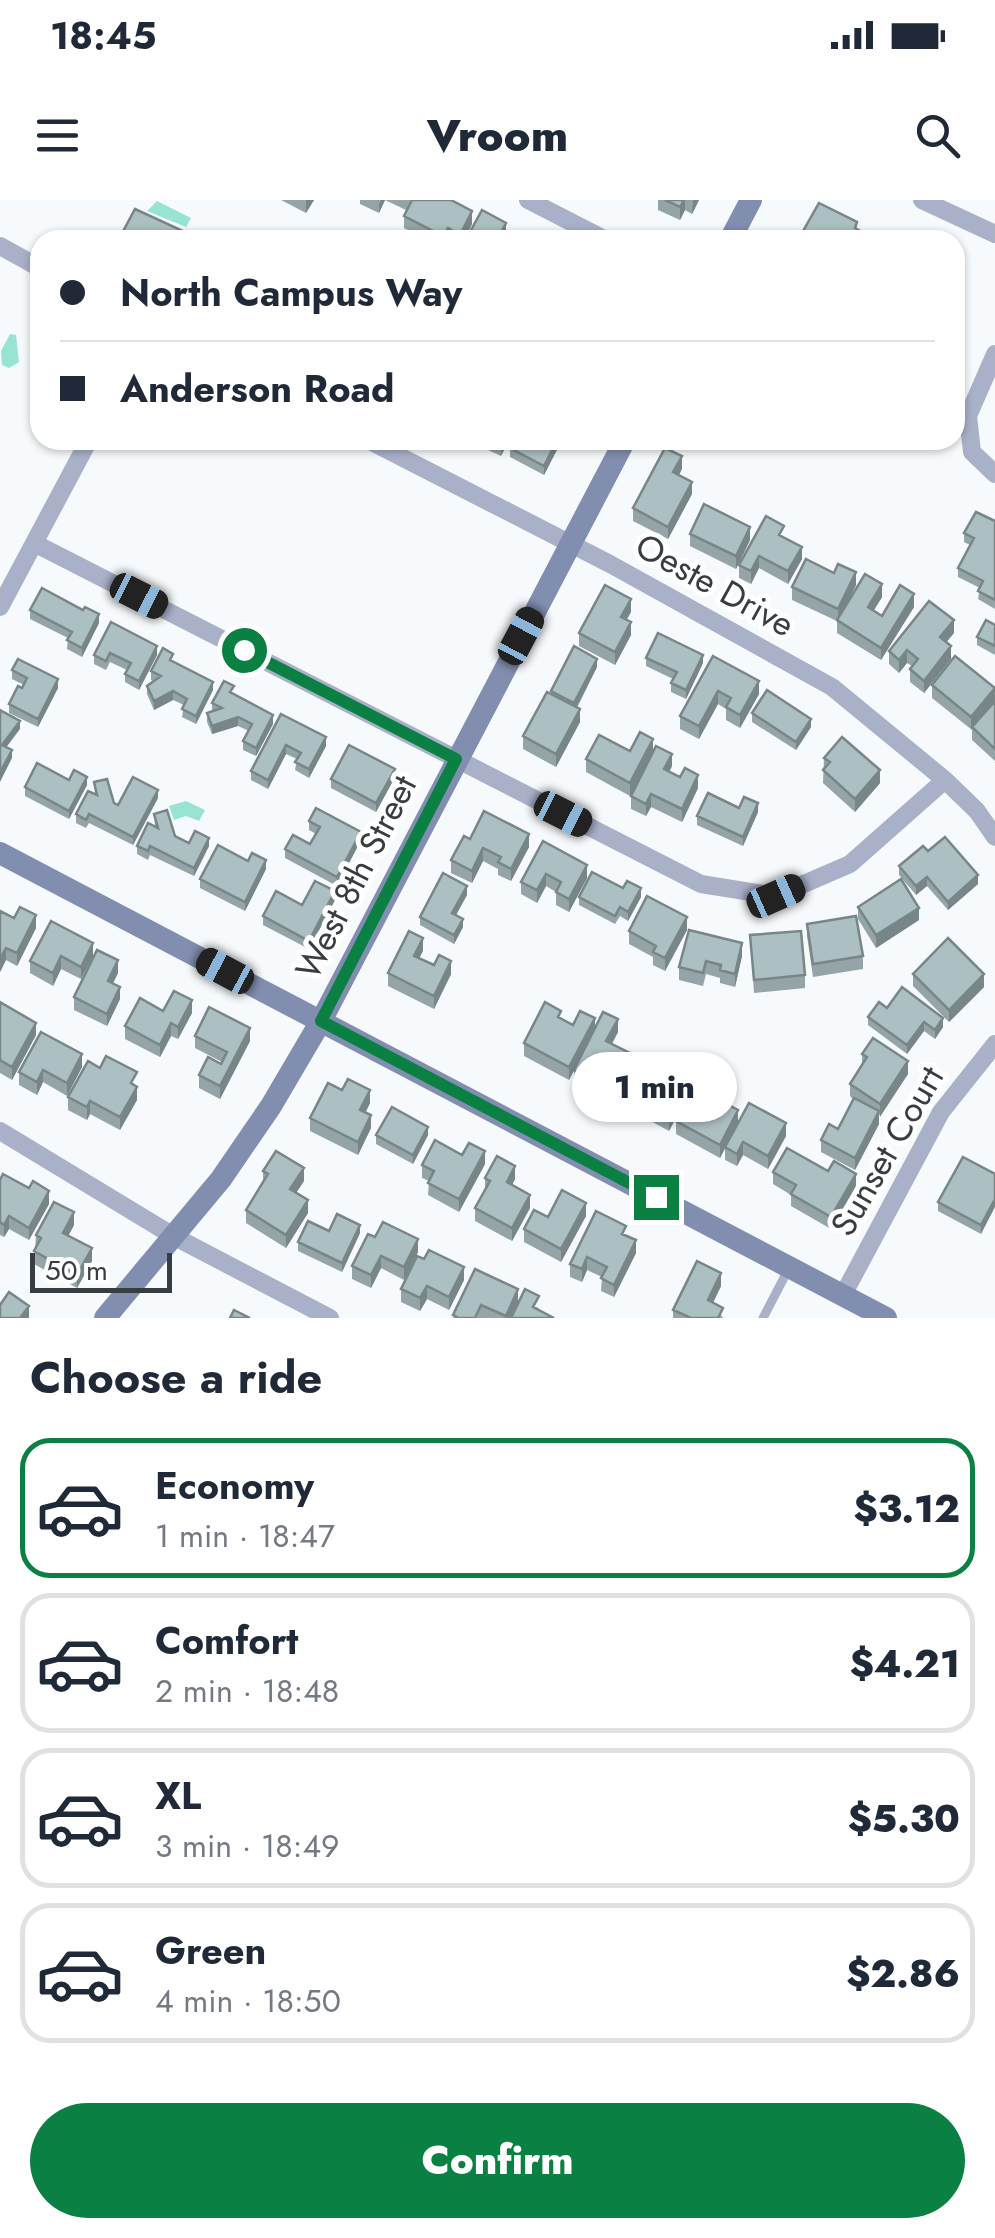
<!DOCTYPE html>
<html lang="en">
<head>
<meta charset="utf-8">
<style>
	body { margin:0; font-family:Jost,sans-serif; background:#f2f2f3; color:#1f2937; height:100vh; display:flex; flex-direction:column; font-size:38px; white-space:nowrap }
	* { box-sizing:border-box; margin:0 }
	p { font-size:32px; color:#747a83 }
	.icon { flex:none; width:55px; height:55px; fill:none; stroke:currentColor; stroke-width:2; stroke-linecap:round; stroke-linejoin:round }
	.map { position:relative; height:1118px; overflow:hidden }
	.details { display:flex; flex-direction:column; background:#fff; flex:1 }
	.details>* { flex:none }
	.hud { position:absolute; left:30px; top:30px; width:935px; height:220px; border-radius:30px; box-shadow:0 2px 8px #0004; display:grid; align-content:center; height:220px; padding:0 30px; background:#fff }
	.scale { position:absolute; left:30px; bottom:25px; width:142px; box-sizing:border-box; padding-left:10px; border:5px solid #373d41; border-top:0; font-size:28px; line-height:35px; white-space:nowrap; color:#373d41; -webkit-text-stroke:8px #fff; paint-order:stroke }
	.end { position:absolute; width:45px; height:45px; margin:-22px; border:12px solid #0b8043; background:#fff; box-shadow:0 0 0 5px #fff }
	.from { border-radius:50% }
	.bubble { position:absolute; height:70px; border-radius:35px; background:#fff; box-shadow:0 2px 8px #0004; font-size:32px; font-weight:800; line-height:70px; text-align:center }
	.car { position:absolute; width:30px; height:60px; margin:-30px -15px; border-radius:12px; box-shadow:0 0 8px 2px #0007; background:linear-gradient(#222 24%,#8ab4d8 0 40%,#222 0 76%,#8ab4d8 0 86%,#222 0) }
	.hud b { display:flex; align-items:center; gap:35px; height:95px; font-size:38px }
	.hud b+b { border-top:2px solid #e0e1e3 }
	.hud i { width:25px; height:25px; background:#1f2937 }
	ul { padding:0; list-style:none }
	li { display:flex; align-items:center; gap:30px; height:140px; margin:0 20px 15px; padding:0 10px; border:5px solid #e0e1e3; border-radius:30px }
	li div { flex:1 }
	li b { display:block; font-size:38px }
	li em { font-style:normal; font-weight:800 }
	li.selected { border-color:#0b8043 }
	li>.icon { width:90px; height:90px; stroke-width:1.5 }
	h2 { padding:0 30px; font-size:45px; line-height:120px }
	.action { display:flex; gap:20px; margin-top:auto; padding:20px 30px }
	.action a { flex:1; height:115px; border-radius:60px; background:#0b8043; color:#fff; font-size:40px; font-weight:800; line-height:115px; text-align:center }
	.status { display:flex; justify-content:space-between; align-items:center; height:70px; padding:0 50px; background:#fff; direction:ltr }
	.status svg { height:28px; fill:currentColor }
	header { display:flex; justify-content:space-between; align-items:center; height:130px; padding:0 30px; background:#fff; font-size:45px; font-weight:800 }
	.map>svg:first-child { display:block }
</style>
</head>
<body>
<div class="status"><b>18:45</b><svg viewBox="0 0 49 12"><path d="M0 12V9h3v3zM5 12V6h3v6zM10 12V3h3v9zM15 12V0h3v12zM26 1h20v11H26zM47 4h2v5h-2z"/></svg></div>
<header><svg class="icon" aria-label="menu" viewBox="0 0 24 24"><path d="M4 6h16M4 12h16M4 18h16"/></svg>Vroom<svg class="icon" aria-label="search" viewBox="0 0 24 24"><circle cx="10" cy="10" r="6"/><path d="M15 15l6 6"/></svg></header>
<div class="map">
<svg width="995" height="1118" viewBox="0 0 995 1118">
	<rect width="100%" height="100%" fill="#f7fafc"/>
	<!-- water -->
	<path fill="#97e3d4" d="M157 1 191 18 186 27 147 11Z
		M10 134 16 135 19 162 9 168 2 165 1 151Z
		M186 601 205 610 199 621 186 616 174 620 169 606Z"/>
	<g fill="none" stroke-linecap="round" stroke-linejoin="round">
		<!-- lane -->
		<path stroke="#a9b1c9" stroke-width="9" d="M763 1118 788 1070"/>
		<!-- street -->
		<path stroke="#a9b1c9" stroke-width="18" d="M528 0 606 40
			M922 0 995 34
			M0 46 40 68
			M995 154 968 216 972 252 995 274
			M368 240 610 364 832 487 945 580 977 611 995 637
			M34 343 701 684 776 696 850 664 945 580
			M0 407 89 240
			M0 931 175 1037 330 1118
			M843 1095 941 912 995 844"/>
		<!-- secondary -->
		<path stroke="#828eb0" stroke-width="22" d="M730 40 751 0
			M0 653 886 1118
			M105 1118 221 979 271 906 321 821 625 240"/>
	</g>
	<!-- wall -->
	<path fill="#94a4a7" d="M281 0H314L306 13Z
		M360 0H411L406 10 385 0 379 13 360 4Z
		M658 0H699L692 14 685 10 680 20 658 10Z
		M404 16 472 24 464 40H427L404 28Z
		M466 240H509L501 256Z
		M514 240H562L544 275 510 257V248Z
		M682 269 679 275 692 294 668 339 633 321V308Z
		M995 321V409L978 399 980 388 958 377V368L970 345 964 342V333Z
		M690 334 750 340 736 369 690 346Z
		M784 338 802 359 788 384 759 368 751 384 739 378V365Z
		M856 385 846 404 882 397 873 411 882 416 914 407 881 460 837 433V421L792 400V387Z
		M30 410 99 423 82 457 67 449 68 438 30 419Z
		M631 412 626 420 631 435 615 465 579 446V433Z
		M111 422 157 455 139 490 125 482V474L127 470 110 462 106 470 94 464V455Z
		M995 425V455L977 445V437Z
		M954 433 946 442 951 459 924 493 910 482V469L912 466 907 463 899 473 889 464V451Z
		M713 456 759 494 740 528 726 520V509L718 504 699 539 680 529V516Z
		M646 458 703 463 686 499 671 492V483L673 479 646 466Z
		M173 461 213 490 196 524 182 517 184 505 173 500 154 510 147 494V486L153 481 151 480V471Z
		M597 467 577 508 580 522 556 567 523 549V536L551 494V491Z
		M12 470 58 488 38 527 9 513V504L24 485 12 479Z
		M932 485 995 501V561L972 540V530L932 498Z
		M234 494 273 524 256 556 243 550V541L249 531 238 526 212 534 207 522V513L212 512V503Z
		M752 513 811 527 796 550 752 522Z
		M281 514 326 546 309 578 295 570 297 559 286 554 268 589 251 580V571Z
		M630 551 653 552 672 566 669 572 698 588 682 622 651 607 646 616 631 609V596L652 554 630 596 586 572V559Z
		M824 558 880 583 855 612 823 583Z
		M395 577 376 612 331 588V579Z
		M69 580 87 585 69 619 25 596V587Z
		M94 582 114 603 118 605 158 598 133 645 89 623 86 628 76 623V614L95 594Z
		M739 608 758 612 743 646 697 625V616Z
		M154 614 175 636 189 643 209 646 194 676 150 655 148 660 137 654V646L155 626Z
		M309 621 361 640 337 686 285 658V649L310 644 316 634 309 630Z
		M470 639 529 647 511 681 498 675V669L483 661 472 683 451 673V660Z
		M543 641 587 678 569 712 556 705V692L546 686 537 703 521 694V682Z
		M928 651 978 684 948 710 927 686 916 695 899 675V666Z
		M266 669 245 711 200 688V679Z
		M467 695 456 715 463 727 454 744 420 725V717Z
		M579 697H641L628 721 620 716 615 724 579 705Z
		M335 700 309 749 263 725V716L302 705Z
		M858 707 919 720 876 748 858 719Z
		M0 711 36 728 17 766 6 760 0 772Z
		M51 721 93 756 81 779 61 769 53 786 30 773V761Z
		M807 724 863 756V769L813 777 807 736Z
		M687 730 665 771 653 765V757L629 744V731Z
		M689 730 742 756 735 787 720 783V778L706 774 703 786 679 780V767Z
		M750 735 805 775V788L754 793Z
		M423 751 419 758 451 774 434 809 388 786V773Z
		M118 773 113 783 120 799 107 826 74 810V797Z
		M913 774 984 787 949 822 913 786Z
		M0 802 36 835 12 880 0 873Z
		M887 808 943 827 935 839 924 831 907 854 868 825V817Z
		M192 813 178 839 171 836 160 857 125 839V826Z
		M573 825 618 832 612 844 638 870 619 906 574 883V870L569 880 524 856V843Z
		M195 836 250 841 220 899 199 888V875L222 862 195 848Z
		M862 854 908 874 879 916V924L855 970 821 952V940L838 929 853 899 850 896V884L862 864Z
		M82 867 67 896 43 882 37 895 19 885V872Z
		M674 879 696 880 669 931 625 907V895L651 880Z
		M137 885V900L120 930 90 914 87 920 68 910V897Z
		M370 903 366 912 371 928 358 955 310 931V918Z
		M749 903 786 936 768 969 743 955 737 966 725 960V947Z
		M676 921 738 923 720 958 676 934Z
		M376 935H428L413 964 376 944Z
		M462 955 485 964 459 1012 428 995 429 981 422 978V965Z
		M263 971 304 981 296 993 308 1013 286 1048 246 1023V1010L263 982Z
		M773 972 856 986 831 1029 791 1006V995L773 984Z
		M995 974 981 1034 938 1011V1002Z
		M485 978 515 979 512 985 530 1008 512 1041 475 1021V1008L485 990Z
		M0 980 49 1004 29 1040 9 1029 4 1037 0 1035Z
		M586 1016 561 1062 524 1042V1029L548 1017Z
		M74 1025 68 1036 92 1061 77 1088 34 1064 36 1035Z
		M329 1031 360 1033 342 1072 298 1051V1042Z
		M368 1034 418 1052 404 1080 381 1068 371 1088 352 1079V1066Z
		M626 1035 636 1053 614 1097 601 1091 602 1077 587 1070 582 1082 570 1077V1064Z
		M475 1069 518 1102 539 1108 538 1110 554 1118H453Z
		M464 1080 449 1110 427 1099 420 1111 401 1102V1089Z
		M721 1086 713 1103 723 1118H673V1110Z"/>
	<!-- shaded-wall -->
	<path fill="#788688" d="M306 0H314L306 13Z
		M381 0H385L379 13V4Z
		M684 0H685V10L680 20V7Z
		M693 0H699L692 14Z
		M472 11V24L464 40H460V35Z
		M506 23V36L504 40H497Z
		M959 98V115L955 122V106Z
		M505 240H509L501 256V248Z
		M557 240H562L544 275V266Z
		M682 256V269L673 285V272Z
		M692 282V294L668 339V327Z
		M750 327V340L736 369V356Z
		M802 347V359L788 384V371Z
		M759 356V368L751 384V371Z
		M856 372V385L838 422V409Z
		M882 384V397L868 420V407Z
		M914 394V407L881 460V448Z
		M631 399V412L621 430V417Z
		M99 414V423L82 457V448Z
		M954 420V433L940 450V437Z
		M631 422V435L615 465V452Z
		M157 446V455L139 490V481Z
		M951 446V459L924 493V481Z
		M907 450V463L899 473V460Z
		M703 455V463L686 499V490Z
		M597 459V467L574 512V503Z
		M58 479V488L38 527V519Z
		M759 481V494L740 528V515Z
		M213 482V490L196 524V516Z
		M995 488V501L972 527 971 530V517Z
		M173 491V500L154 510V501Z
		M718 491V504L699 539V526Z
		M580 509V522L556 567V554Z
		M273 515V524L256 556V548Z
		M238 517V526L212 534V526Z
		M811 519V527L796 550V542Z
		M20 521V529L2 553V545Z
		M326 537V546L309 578V569Z
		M653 539V552L630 596V583Z
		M286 545V554L268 589V580Z
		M12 550V558L0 582V573Z
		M672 554V566L664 582V569Z
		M395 569V577L376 612V603Z
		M880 570V583L855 612V599Z
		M698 575V588L682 622V609Z
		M87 577V585L69 619V611Z
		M158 590V598L133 645V637Z
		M651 594V607L646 616V604Z
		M758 603V612L743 646V637Z
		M361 632V640L337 686V677Z
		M529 634V647L511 681V669Z
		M209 638V646L194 676V668Z
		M483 648V661L472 683V671Z
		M266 660V669L245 711V702Z
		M587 665V678L569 712V699Z
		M546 674V686L537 703V690Z
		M978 675V684L948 710V702Z
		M927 677V686L916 695V686Z
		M467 686V695L452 722V713Z
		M641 688V697L628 721V712Z
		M335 691V700L309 749V741Z
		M919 708V720L876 748V735Z
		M36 715V728L17 766V753Z
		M687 717V730L665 771V758Z
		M463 719V727L454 744V735Z
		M423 738V751L414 768V756Z
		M93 743V756L81 779V767Z
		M742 743V756L735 787V774Z
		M6 748V760L0 772V759Z
		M61 756V769L53 786V773Z
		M118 760V773L108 793V781Z
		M451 761V774L434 809V796Z
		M984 774V787L949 822V810Z
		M120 787V799L107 826V814Z
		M192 800V813L178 839V827Z
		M595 818V831L569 880V867Z
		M943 818V827L935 839V830Z
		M618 819V832L606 854V841Z
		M924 822V831L907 854V845Z
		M36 823V835L12 880V867Z
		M171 823V836L160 857V845Z
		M250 828V841L220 899V886Z
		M82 854V867L67 896V883Z
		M638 857V870L619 906V893Z
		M908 861V874L880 917V904Z
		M696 867V880L669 931V918Z
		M43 870V882L37 895V882Z
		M137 887V900L120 930V917Z
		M370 890V903L360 922V910Z
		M90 901V914L87 920V907Z
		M738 910V923L720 958V945Z
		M879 911V924L855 970V958Z
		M371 915V928L358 955V942Z
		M786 923V936L768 969V956Z
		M428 927V935L413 964V955Z
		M743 942V955L737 966V954Z
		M485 951V964L459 1012V999Z
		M515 966V979L507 995V982Z
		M304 968V981L290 1002V989Z
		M856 974V986L831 1029V1017Z
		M49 991V1004L29 1040V1028Z
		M530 995V1008L512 1041V1028Z
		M995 999V1007L981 1034V1025Z
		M308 1000V1013L286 1048V1035Z
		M586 1003V1016L561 1062V1049Z
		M74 1012V1025L63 1046V1033Z
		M9 1016V1029L4 1037V1025Z
		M360 1025V1033L342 1072V1063Z
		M418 1039V1052L404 1080V1067Z
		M636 1040V1053L614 1097V1085Z
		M92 1048V1061L77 1088V1075Z
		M381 1056V1068L371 1088V1075Z
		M587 1057V1070L582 1082V1069Z
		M464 1067V1080L449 1110V1097Z
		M721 1073V1086L708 1113V1100Z
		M427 1086V1099L420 1111V1098Z
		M518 1089V1102L511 1118H506Z
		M29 1106V1118H20Z"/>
	<!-- building -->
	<path fill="#acbfc2" stroke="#788688" stroke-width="2.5" d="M412 0H451L472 11 460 35 448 28 443 36 404 16Z
		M665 0H684L680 7Z
		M819 3 857 22 855 28 864 33 860 40H798Z
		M135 9 183 31 178 40 119 39Z
		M482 10 506 23 497 40H473L476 35 470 32Z
		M188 33 202 40H185Z
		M485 240H505L501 248Z
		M514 240H557L544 266 510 248Z
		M665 248 682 256 673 272 692 282 668 327 633 308Z
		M704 304 750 327 736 356 690 334Z
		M976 312 995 321V400L978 391 983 381 958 368 974 338 964 333Z
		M766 316 784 326 779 335 802 347 788 371 759 356 751 371 739 365Z
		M806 359 834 373 838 364 856 372 838 409 792 387Z
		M865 374 882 384 868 407 882 416 900 385 914 394 881 448 837 420Z
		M605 385 631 399 621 417 631 422 615 452 579 433Z
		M42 388 83 410 85 407 99 414 82 448 67 440 72 432 30 410Z
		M929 401 954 420 940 437 951 446 924 481 910 469 918 459 907 450 899 460 889 451Z
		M986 420 995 425V446L977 437Z
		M111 422 157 446 139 481 125 474 131 463 110 453 106 461 94 455Z
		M658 433 703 455 686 490 671 483 677 472 646 458Z
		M574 446 597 459 574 503 551 491Z
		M163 448 173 454 170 460 213 482 196 516 182 509 187 499 173 491 154 501 147 486 161 476 151 471Z
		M713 456 759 481 740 515 726 507 731 498 718 491 699 526 680 516Z
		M955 456 995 488 971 517 932 485Z
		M18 459 58 479 38 519 9 504 18 486 22 488 27 478 12 470Z
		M224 481 234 486 230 492 273 515 256 548 243 541 252 524 238 517 212 526 207 513 222 508 212 503Z
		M767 490 811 519 796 542 752 513Z
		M547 492 580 509 556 554 523 536Z
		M995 501V549L972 527Z
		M0 510 20 521 2 545 12 550 0 573Z
		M281 514 326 537 309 569 295 562 301 553 286 545 268 580 251 571Z
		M640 532 653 539 630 583 586 559 599 535 630 551Z
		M842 537 880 570 855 599 823 570 830 562 824 558Z
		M349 545 395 569 376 603 331 579Z
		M656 546 672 554 664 569 680 577 685 568 698 575 682 609 651 594 646 604 631 596Z
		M37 563 69 580 74 570 87 577 69 611 25 587Z
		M133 577 158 590 133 637 89 614 86 620 76 614 88 591 97 595 94 582 107 579 114 603 118 605Z
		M708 593 739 608 744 597 758 603 743 637 697 616Z
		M316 608 361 632 337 677 285 649 293 635 310 644 320 627 309 621Z
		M167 610 175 636 189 643 195 631 209 638 194 668 150 646 148 651 137 646 148 623 158 628 154 614Z
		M484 611 529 634 511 669 498 662 501 657 483 648 472 671 451 660 464 636 470 639Z
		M945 637 978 675 948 702 927 677 916 686 899 666 923 646 928 651Z
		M543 641 587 665 569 699 556 692 561 682 546 674 537 690 521 682Z
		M218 645 248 661 252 653 266 660 245 702 200 679Z
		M592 672 623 688 627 681 641 688 628 712 620 707 615 716 579 697Z
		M443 673 467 686 452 713 463 719 454 735 420 717Z
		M901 679 919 708 876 735 858 707Z
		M315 681 335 691 309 741 263 716 276 691 302 705Z
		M647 696 687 717 665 758 653 752 656 746 629 731Z
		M20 707 36 715 17 753 6 748 0 759V711L14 718Z
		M856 716 863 756 813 764 807 724Z
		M51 721 93 743 81 767 61 756 53 773 30 761Z
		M689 730 742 743 735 774 720 770 721 765 706 761 703 773 679 767Z
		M409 731 423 738 414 756 434 765 439 755 451 761 434 796 388 773Z
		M801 731 805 775 754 780 750 735Z
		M948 738 984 774 949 810 913 774Z
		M97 750 118 760 108 781 120 787 107 814 74 797Z
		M902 787 943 818 935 830 924 822 907 845 868 817 879 802 887 808Z
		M174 791 192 800 178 827 171 823 160 845 125 826 140 798 163 811Z
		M0 802 36 823 12 867 0 860Z
		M545 802 561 811 558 817 573 825 580 811 595 818 569 867 524 843Z
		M209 807 250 828 220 886 199 875 208 857 221 864 227 852 195 836Z
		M603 812 618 819 606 841 638 857 619 893 574 870Z
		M41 832 82 854 67 883 43 870 37 882 19 872Z
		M873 838 908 861 880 904 850 884 867 857 862 854Z
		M106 856 137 872 131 883 137 887 120 917 90 901 87 907 68 897 88 861 100 868Z
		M683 860 696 867 669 918 625 895 637 872 651 880 656 870 674 879Z
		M348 879 370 890 360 910 371 915 358 942 310 918 328 883 342 890Z
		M704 892 738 910 720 945 676 921 688 898 698 904Z
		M854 898 879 911 855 958 821 940 829 924 838 929Z
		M749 903 786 923 768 956 743 942 737 954 725 947Z
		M392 907 428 927 413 955 376 935Z
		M435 940 462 955 469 943 485 951 459 999 428 983 434 971 422 965Z
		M787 948 828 971 834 961 856 974 831 1017 791 994 796 985 773 972Z
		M276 951 304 968 290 989 308 1000 286 1035 246 1010 268 974 263 971Z
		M497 956 515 966 507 982 530 995 512 1028 475 1008 490 981 485 978Z
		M963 957 995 974V999L981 1025 938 1002Z
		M3 974 29 988 33 981 49 991 29 1028 9 1016 4 1025 0 1022V980Z
		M562 990 586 1003 561 1049 524 1029 534 1010 548 1017Z
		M54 1002 74 1012 63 1033 92 1048 77 1075 34 1051 41 1038 36 1035Z
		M596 1011 626 1026 622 1034 636 1040 614 1085 601 1078 607 1067 587 1057 582 1069 570 1064Z
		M337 1014 360 1025 342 1063 298 1042 308 1021 329 1031Z
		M383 1022 418 1039 404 1067 381 1056 371 1075 352 1066 368 1034 375 1037Z
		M429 1050 464 1067 449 1097 427 1086 420 1098 401 1089 417 1056 424 1059Z
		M697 1061 721 1073 708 1100 723 1108 718 1118H691L673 1110Z
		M475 1069 518 1089 506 1116 481 1105 475 1118H459L453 1115Z
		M525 1089 539 1096 533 1107 554 1118H511Z
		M9 1092 29 1106 20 1118H0V1105Z
		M234 1110 250 1118H230Z"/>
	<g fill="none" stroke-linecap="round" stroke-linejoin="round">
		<!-- route -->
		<path stroke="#0b8043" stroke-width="12" d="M244 450 456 559 321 821 656 997"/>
	</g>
	<g text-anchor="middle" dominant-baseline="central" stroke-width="10" stroke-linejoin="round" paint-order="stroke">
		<!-- street labels -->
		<g font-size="35" fill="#373d41" stroke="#fff">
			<text transform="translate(715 385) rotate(29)">Oeste Drive</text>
			<text transform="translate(356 677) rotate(-63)">West 8th Street</text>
			<text transform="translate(887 951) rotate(-60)">Sunset Court</text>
		</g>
	</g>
</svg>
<div class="scale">50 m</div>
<i class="end from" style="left:244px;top:450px"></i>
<i class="end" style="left:656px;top:997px"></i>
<div class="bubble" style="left:572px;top:852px;width:165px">1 min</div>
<i class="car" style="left:139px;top:396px;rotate:117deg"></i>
<i class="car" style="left:521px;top:436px;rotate:28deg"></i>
<i class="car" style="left:563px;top:614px;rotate:117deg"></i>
<i class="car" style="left:776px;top:696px;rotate:66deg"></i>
<i class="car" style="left:225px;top:771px;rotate:298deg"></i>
<div class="hud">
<b><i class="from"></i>North Campus Way</b>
<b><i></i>Anderson Road</b>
</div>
</div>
<section class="details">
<h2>Choose a ride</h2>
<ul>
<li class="selected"><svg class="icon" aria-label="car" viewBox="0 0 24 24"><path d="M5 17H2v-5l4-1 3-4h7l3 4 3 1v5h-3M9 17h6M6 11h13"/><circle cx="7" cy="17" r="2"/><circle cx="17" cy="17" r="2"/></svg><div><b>Economy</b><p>1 min · 18:47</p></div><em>$3.12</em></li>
<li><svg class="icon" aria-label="car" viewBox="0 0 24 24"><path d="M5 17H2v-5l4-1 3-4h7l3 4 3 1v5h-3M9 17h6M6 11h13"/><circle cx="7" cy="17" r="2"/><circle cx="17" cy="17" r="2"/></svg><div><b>Comfort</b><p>2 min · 18:48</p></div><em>$4.21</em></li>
<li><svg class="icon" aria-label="car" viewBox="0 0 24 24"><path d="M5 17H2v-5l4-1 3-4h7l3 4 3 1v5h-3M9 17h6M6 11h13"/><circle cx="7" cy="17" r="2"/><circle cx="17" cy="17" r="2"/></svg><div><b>XL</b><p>3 min · 18:49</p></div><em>$5.30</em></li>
<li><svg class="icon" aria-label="car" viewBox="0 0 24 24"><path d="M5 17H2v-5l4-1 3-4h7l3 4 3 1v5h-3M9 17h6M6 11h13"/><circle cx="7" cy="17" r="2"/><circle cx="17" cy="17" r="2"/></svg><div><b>Green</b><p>4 min · 18:50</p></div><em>$2.86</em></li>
</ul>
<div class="action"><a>Confirm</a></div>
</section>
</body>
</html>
